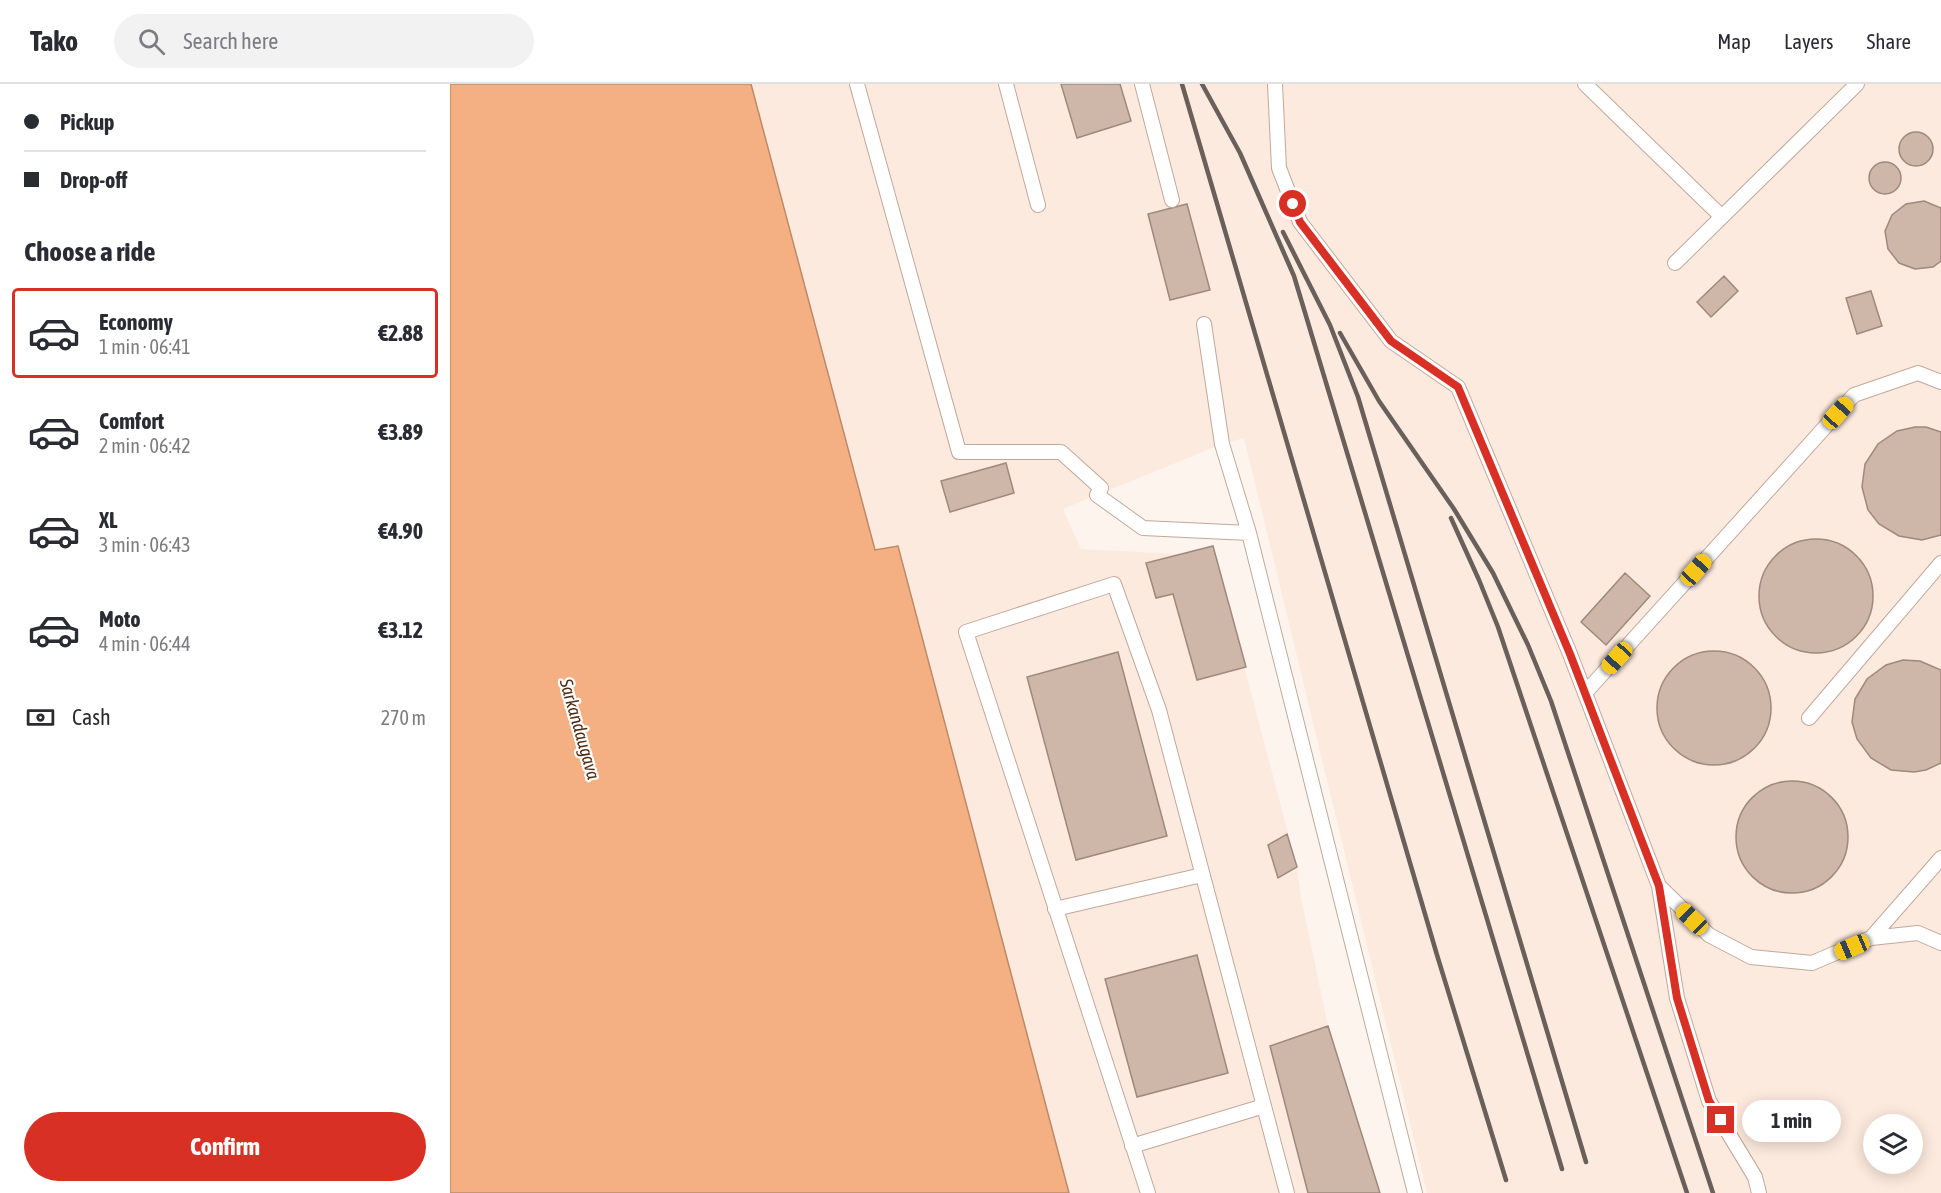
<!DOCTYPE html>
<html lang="en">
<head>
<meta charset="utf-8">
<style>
	body { margin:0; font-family:"Asap Condensed",sans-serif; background:#f2f2f3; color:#2b2b33; height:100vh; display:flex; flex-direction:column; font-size:22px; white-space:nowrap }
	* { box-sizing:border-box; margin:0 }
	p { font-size:20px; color:#7c7c81 }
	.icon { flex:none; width:33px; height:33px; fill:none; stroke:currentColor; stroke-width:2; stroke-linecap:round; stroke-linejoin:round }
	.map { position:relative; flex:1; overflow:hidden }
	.details { display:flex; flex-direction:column; background:#fff; width:450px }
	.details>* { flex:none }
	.hud { display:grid; align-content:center; height:132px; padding:0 24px; background:#fff }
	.buttons { position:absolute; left:1413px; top:1030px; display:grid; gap:12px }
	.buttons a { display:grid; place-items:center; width:60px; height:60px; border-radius:50%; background:#fff; box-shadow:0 3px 15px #0003; font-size:30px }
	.end { position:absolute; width:27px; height:27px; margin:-14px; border:8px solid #d93025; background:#fff; box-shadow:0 0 0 3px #fff }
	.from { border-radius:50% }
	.bubble { position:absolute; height:42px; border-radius:21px; background:#fff; box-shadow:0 3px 15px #0003; font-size:20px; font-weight:700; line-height:42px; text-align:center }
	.car { position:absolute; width:18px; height:36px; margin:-18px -9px; border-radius:8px; box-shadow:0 0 4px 2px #0007; background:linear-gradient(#f5c518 24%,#345 0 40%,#f5c518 0 76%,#345 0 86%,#f5c518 0) }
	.hud b { display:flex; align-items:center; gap:21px; height:57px; font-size:22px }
	.hud b+b { border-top:2px solid #e1e1e2 }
	.hud i { width:15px; height:15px; background:#2b2b33 }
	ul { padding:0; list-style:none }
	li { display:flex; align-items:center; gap:18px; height:90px; margin:0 12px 9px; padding:0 12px; border:3px solid transparent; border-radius:6px }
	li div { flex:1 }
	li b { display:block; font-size:22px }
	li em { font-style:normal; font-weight:700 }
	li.current { border-color:#d93025 }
	li>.icon { width:54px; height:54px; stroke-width:1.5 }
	h2 { padding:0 24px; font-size:27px; line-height:72px }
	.pay { display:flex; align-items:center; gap:15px; height:66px; padding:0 24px; font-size:22px }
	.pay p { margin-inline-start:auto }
	.cta { display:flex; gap:12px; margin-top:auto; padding:12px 24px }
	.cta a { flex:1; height:69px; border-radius:36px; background:#d93025; color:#fff; font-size:24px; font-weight:700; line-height:69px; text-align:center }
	header { display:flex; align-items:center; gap:36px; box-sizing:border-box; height:84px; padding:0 30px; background:#fff; border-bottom:2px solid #e1e1e2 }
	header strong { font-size:28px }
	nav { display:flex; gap:33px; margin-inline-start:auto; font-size:21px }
	.search { width:420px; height:54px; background:#f2f2f3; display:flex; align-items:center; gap:15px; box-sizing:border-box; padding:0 21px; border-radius:33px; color:#7c7c81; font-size:22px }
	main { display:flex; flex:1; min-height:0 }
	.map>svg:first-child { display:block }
</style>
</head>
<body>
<header>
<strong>Tako</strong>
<div class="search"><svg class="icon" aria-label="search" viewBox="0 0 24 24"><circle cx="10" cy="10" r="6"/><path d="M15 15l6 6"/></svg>Search here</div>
<nav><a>Map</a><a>Layers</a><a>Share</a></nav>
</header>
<main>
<section class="details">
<div class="hud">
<b><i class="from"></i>Pickup</b>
<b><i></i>Drop-off</b>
</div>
<h2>Choose a ride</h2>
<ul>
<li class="current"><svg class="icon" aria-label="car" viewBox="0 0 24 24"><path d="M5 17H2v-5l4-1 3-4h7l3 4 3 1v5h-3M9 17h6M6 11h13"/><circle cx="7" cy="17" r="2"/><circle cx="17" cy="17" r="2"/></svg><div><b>Economy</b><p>1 min · 06:41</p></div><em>€2.88</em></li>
<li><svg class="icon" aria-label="car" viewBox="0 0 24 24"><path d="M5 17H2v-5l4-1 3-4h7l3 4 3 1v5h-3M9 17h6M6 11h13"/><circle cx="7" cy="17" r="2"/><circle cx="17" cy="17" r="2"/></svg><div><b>Comfort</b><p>2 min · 06:42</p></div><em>€3.89</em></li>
<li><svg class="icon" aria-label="car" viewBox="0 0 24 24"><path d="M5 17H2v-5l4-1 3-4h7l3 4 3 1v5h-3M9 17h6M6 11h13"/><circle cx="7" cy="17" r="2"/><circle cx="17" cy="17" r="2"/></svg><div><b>XL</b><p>3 min · 06:43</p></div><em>€4.90</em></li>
<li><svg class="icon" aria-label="car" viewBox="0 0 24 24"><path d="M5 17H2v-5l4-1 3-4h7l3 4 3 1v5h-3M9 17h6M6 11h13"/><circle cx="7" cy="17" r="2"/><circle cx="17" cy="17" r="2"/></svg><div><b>Moto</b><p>4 min · 06:44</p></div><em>€3.12</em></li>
</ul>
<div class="pay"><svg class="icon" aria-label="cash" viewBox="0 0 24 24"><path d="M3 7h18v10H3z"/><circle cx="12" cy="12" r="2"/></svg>Cash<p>270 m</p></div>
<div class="cta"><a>Confirm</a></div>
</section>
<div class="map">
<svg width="1491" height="1109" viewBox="0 0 1491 1109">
	<rect width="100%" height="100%" fill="#fdf4ed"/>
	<!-- built -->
	<path fill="#fdeade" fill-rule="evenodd" d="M301 0H1491V1109H977L794 354 772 360 613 425 631 465 765 472 847 783 851 813 878 942 930 1109H619L448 462 425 467ZM1424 1041H1462V1080H1424Z"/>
	<!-- water -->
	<path fill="#f4b082" stroke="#bc8a68" stroke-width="1.5" d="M0 0H301L425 466 448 462 619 1109H0Z"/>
	<!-- building -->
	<path fill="#ceb7a8" stroke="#9f897b" stroke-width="1.5" d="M611 0H670L681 37 627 54Z
		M1449 65a17 17 0 1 1 34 0a17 17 0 1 1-34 0Z
		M1419 94a16 16 0 1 1 32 0a16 16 0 1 1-32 0Z
		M1474 117 1491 124V177L1483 183 1465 185 1449 179 1438 165 1435 147 1442 131 1456 120Z
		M737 120 760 206 720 216 698 130Z
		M1274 192 1288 207 1261 233 1247 218Z
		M1421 207 1432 242 1407 250 1396 214Z
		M1465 343H1476L1491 348V451L1472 456 1449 452 1429 440 1418 426 1412 403 1415 380 1428 360 1447 347Z
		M556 379 564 409 500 428 491 397Z
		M1309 512a57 57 0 1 1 114 0a57 57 0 1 1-114 0Z
		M763 462 796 583 747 596 723 510 706 514 696 479Z
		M1175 489 1200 512 1156 561 1131 538Z
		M1207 624a57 57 0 1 1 114 0a57 57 0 1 1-114 0Z
		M668 568 717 752 626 776 577 593Z
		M1453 576 1470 577 1491 586V679L1476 686 1464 688 1441 686 1421 674 1407 655 1402 638 1405 615 1417 595 1436 581Z
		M1286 753a56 56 0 1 1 112 0a56 56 0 1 1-112 0Z
		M837 750 847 783 828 794 818 761Z
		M747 871 778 989 687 1013 655 895Z
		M878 942 930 1109H858L820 962Z"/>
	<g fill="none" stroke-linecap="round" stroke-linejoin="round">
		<!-- service casing -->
		<g stroke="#c0a99b" stroke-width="16">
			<path id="service" d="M407 0 509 368H611L651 404 647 411 693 444 799 449
				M556 0 588 121
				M692 0 722 116
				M825 0 829 84 850 138 941 257 1008 303 1120 570 1209 802 1227 914 1259 1017 1305 1093 1309 1109
				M1135 0 1271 132
				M1225 179 1407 0
				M754 240 772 360 799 449 965 1109
				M1135 609 1404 311 1468 289 1491 298
				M1359 634 1491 479
				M1209 802 1259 851 1301 873 1362 879 1421 854 1468 849 1491 859
				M605 825 752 791
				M1421 854 1491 774
				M682 1062 814 1022
				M698 1109 516 548 664 500 709 626 837 1109"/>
		</g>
		<!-- service -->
		<use href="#service" stroke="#fff" stroke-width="14"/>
		<!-- rail -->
		<path stroke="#6a605b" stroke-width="4.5" d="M732 0 987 871 1056 1096
			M752 0 790 69 844 192 1112 1085
			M833 148 880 241 908 313 1136 1078
			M890 249 929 317 1004 425 1043 489 1078 561 1101 617 1263 1109
			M1001 434 1029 496 1048 543 1237 1109"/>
	</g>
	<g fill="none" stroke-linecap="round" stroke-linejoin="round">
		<!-- route -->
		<path stroke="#d93025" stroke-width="8" d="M843 120 850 138 941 257 1008 303 1120 570 1209 802 1227 914 1259 1017 1271 1036"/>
	</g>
	<g text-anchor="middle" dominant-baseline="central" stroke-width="4.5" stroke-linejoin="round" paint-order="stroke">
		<!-- water labels -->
		<g font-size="18" font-style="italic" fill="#4d2c13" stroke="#fff">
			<text transform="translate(130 645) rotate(74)">Sarkandaugava</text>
		</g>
	</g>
</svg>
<div class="buttons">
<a><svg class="icon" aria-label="layers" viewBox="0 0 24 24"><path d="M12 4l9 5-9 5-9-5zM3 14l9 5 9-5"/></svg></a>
</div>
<i class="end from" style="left:843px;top:120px"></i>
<i class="end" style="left:1271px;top:1036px"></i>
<div class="bubble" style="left:1292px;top:1016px;width:99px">1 min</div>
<i class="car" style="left:1388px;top:329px;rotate:42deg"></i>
<i class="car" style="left:1246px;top:486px;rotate:42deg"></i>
<i class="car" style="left:1167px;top:574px;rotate:222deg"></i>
<i class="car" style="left:1242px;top:835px;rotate:314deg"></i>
<i class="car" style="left:1402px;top:863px;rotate:247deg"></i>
</div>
</main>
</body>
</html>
